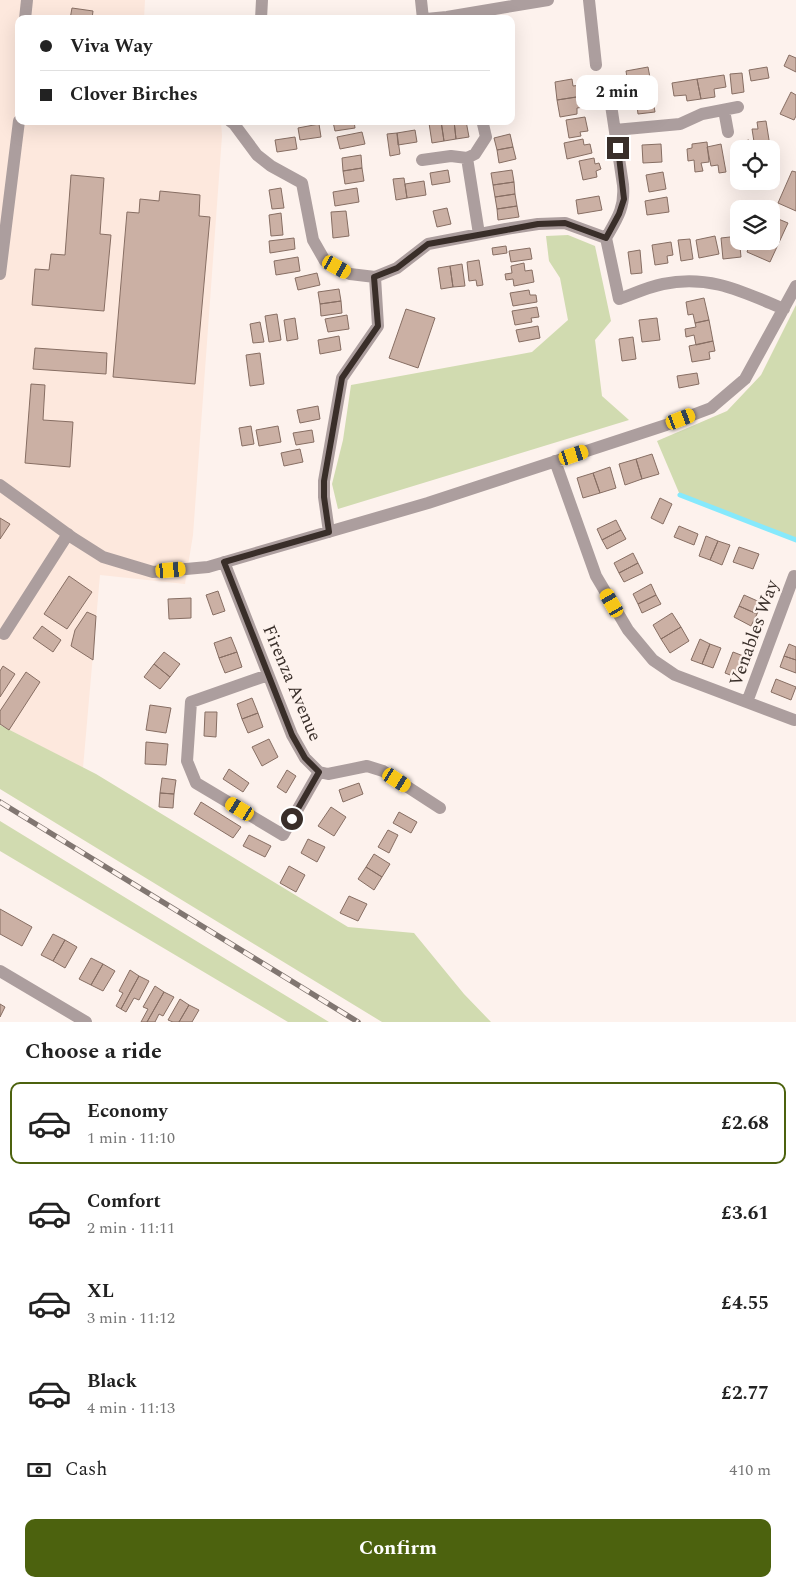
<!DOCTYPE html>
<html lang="en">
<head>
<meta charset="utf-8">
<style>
	body { margin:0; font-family:Spectral,serif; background:#f6f6f6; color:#222; height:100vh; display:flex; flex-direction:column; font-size:19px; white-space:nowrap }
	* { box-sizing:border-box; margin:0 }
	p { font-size:16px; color:#767676 }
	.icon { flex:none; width:28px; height:28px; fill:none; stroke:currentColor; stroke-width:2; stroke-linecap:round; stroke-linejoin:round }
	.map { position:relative; height:1022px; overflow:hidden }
	.panel { display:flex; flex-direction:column; background:#fff; flex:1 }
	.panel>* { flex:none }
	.hud { position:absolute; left:15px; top:15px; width:500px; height:110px; border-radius:10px; box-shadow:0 5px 20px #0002; display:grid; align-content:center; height:110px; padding:0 25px; background:#fff }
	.controls { position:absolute; left:730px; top:140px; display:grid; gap:10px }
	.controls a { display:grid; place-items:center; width:50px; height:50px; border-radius:10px; background:#fff; box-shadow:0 5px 20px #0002; font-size:25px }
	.end { position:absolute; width:22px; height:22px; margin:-11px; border:6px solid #392e29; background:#fff; box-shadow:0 0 0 2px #fff }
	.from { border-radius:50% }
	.bubble { position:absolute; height:35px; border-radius:10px; background:#fff; box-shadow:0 5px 20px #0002; font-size:16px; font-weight:700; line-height:35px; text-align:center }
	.car { position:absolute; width:15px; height:30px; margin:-15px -8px; border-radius:6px; box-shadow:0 0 4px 1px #0007; background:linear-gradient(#f5c518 24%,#345 0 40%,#f5c518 0 76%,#345 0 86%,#f5c518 0) }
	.hud b { display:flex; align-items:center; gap:18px; height:48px; font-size:19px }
	.hud b+b { border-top:1px solid #e0e0e0 }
	.hud i { width:12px; height:12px; background:#222 }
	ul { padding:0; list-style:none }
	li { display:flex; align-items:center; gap:15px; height:82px; margin:0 10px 8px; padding:0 15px; border:2px solid transparent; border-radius:10px }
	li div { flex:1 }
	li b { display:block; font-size:19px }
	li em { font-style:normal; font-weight:700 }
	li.on { border-color:#4c620e }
	li>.icon { width:45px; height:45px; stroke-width:1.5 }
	h2 { padding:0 25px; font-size:22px; line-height:60px }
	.pay { display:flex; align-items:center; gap:12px; height:55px; padding:0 25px; font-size:19px }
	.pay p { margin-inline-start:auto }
	.primary-button { display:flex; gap:10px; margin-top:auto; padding:10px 25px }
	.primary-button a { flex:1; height:58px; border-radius:10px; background:#4c620e; color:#fff; font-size:20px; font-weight:700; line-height:58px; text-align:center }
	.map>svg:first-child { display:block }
</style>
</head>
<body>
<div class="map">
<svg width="796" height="1022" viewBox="0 0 796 1022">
	<rect width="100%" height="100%" fill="#fdf2ed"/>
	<!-- built -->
	<path fill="#fde8dd" d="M0 0H145L144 19H19V121H221L222 136 193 535 185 584 100 575 83 768 0 725Z"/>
	<!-- green -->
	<path fill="#d1dbb0" d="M568 235 595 246 611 321 595 340 602 396 629 420 338 509 332 484 343 440 351 385 532 352 568 320 560 278 549 261 546 236Z
		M796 305V540L680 495 657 441 727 411 761 375Z
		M0 725 96 774 348 927 414 933 464 994 491 1022H382L0 789Z
		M0 821 329 1022H288L0 851Z"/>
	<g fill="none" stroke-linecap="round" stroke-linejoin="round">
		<!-- stream -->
		<path stroke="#86e9fc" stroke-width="5" d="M680 495 796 540"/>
	</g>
	<!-- building -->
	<path fill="#cbb0a4" stroke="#876e63" d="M72 8 93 11 92 19H70Z
		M789 55 796 58V72L784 66Z
		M648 67 652 88 634 91 633 83 628 84 626 71Z
		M767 67 769 78 751 81 749 70Z
		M742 73 744 92 732 94 730 74Z
		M724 75 726 87 714 89 715 97 701 99 697 79Z
		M572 79 573 86 581 85 583 96 557 100 555 82Z
		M697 79 701 99 687 101 686 95 674 96 672 83Z
		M791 92 796 95V116L794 120 780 114Z
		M652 94 655 112 638 114 637 106 631 107 630 97Z
		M583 96 584 107 577 108V114L560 117 557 100Z
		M585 117 588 131 580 132 581 136 569 138 566 120Z
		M354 121 355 128 335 131 333 122Z
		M441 121 444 141 432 143 429 123Z
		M441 121H454L456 139 444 141Z
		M454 121H466L469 137 456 139Z
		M766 121 770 146 755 148 752 129H758L757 122Z
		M319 124 321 137 300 140 298 128Z
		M415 130 417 142 398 145 397 133Z
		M362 132 365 144 340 149 337 137Z
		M397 133 400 154 390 156 387 134Z
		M510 134 513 147 497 150 494 138Z
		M295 137 297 149 277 152 275 140Z
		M583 139 584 145 590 144 592 153 567 159 564 143Z
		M749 140 751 149H740L739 142Z
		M707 142 709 162 701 163 703 171 695 172 694 160 688 161 687 149 692 148V144Z
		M661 144 662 162 643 163 642 145Z
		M721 144 726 172 719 173 718 165 711 166 707 147Z
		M513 147 516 159 499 163 497 150Z
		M361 155 362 168 343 171 342 158Z
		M734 155H739V169L736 170Z
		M594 158 595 164 599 163 601 169 596 171 597 177 583 180 579 161Z
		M362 168 364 181 345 184 343 171Z
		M448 170 450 182 432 185 430 173Z
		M512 170 514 182 493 185 491 173Z
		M792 171 796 172V211L778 203Z
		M663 172 666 189 649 192 646 175Z
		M71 175 104 178 100 234 111 235 104 311 32 305 35 269 49 270 51 254 65 255Z
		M404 178 407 198 396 200 393 179Z
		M424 181 426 195 407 198 405 184Z
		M514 182 515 194 495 197 493 185Z
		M281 188 284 208 272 209 269 190Z
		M357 188 359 202 335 206 333 192Z
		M160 191 200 195 199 216 210 217 195 384 113 377 127 212 139 213 140 199 159 201Z
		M515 194 517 206 497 209 495 197Z
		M599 196 602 210 578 214 576 200Z
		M667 197 669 212 647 215 645 201Z
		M517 206 519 217 498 220 497 209Z
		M447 208 451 224 437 227 433 211Z
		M346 211 349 236 333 238 331 212Z
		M281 213 283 235 271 236 269 215Z
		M771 216 788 223 770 262 747 252 751 241H771Z
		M715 236 719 254 699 258 696 240Z
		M739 236 741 257 723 259 721 238Z
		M294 238 295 249 270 253 269 241Z
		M690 239 693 259 681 261 678 240Z
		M671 242 673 255 667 256 668 263 655 265 652 245Z
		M506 246 507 253 493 255 492 248Z
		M530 248 532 259 511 262 509 251Z
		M640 250 642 273 631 274 628 252Z
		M298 257 300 271 276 275 274 261Z
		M479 260 483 285 477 286 476 280 469 281 467 262Z
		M524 263 525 271 532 270 534 282 514 286 513 279 506 280 505 274 512 273 511 266Z
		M462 264 465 286 453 287 450 266Z
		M450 266 453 287 441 289 438 268Z
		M317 273 320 285 298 290 295 278Z
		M339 289 341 301 320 304 318 292Z
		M529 290 530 295H536L537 302 513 306 510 293Z
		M704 298 709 320 695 323 693 314 688 315 686 302Z
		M341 301 342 313 321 316 320 304Z
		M537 307 539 317 531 318 532 322 515 325 512 311Z
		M406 309 435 318 418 368 389 358Z
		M277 314 281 340 269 342 265 316Z
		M347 315 349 329 328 332 325 319Z
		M295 318 298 339 287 341 284 320Z
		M657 318 660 340 642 342 639 320Z
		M709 320 713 341 696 345 694 335 686 337 685 329 696 327 695 323Z
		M260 322 264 342 253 343 250 324Z
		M538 326 540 338 519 342 516 330Z
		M339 336 341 350 320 354 318 340Z
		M633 337 636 359 622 361 619 339Z
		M713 341 715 351 709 352 710 359 692 362 689 346Z
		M35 348 107 353 106 374 33 369Z
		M260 353 264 384 250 386 246 355Z
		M697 373 699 384 679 388 677 376Z
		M31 384 45 385 43 420 73 422 70 467 25 463Z
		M318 406 320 419 300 423 297 410Z
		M251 426 254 444 242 446 239 428Z
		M278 426 281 442 259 446 256 430Z
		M312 430 314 442 296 445 293 433Z
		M300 449 303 462 284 466 281 453Z
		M652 454 659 474 642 479 636 459Z
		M636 459 642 479 625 485 619 464Z
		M610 467 616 488 600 493 593 473Z
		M593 473 600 493 583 498 577 478Z
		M660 498 672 504 663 524 651 518Z
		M0 518 10 524 0 539Z
		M616 520 621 530 602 540 597 529Z
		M679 526 698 534 694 545 674 537Z
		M621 530 626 539 607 549 602 540Z
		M706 536 718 541 710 560 699 556Z
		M718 541 730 545 722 565 710 560Z
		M739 547 759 554 753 569 733 562Z
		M633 553 638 563 619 573 614 563Z
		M638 563 643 573 624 582 619 573Z
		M69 576 92 592 67 629 44 614Z
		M651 584 656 595 638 604 633 594Z
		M218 591 225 611 213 615 206 595Z
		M656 595 661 604 642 613 638 604Z
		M744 595 762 603 757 614 739 606Z
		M191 598V618L169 619 168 599Z
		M739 606 757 614 751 626 734 617Z
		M87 612 96 616 93 660 71 646 75 630Z
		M672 613 681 627 661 639 653 625Z
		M42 626 61 640 53 652 33 638Z
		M681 627 689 641 670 653 661 639Z
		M231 637 237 652 219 658 214 643Z
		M700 639 710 644 702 664 691 660Z
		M710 644 721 648 713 668 702 664Z
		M789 644 796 647V660L784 656Z
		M164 652 180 664 170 677 154 664Z
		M237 652 242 667 225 673 219 658Z
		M733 652 746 657 738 678 725 673Z
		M784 656 796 660V673L780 667Z
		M154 664 170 677 160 689 144 677Z
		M3 666 15 674 0 697V671Z
		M26 672 40 682 9 730 0 724V711Z
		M776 679 796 687 791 700 771 692Z
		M252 698 258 713 242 719 237 704Z
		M150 705 171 708 166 733 146 730Z
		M205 712H217L216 737 204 736Z
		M258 713 263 727 248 733 242 719Z
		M269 739 278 757 262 766 252 747Z
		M146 742 168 744 166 765 145 764Z
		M229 769 249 783 243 792 223 779Z
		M287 770 296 776 286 793 277 787Z
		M162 778 176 780 174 794 160 793Z
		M359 783 363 794 343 802 339 790Z
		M160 793 174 794 173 808 159 807Z
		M201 802 241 827 233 838 194 814Z
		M331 807 346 817 334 836 318 826Z
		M399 812 417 822 411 833 393 823Z
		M388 830 398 835 389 853 378 847Z
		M249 835 271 846 265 857 243 846Z
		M308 839 325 847 317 862 301 853Z
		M374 854 390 864 382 877 366 867Z
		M289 866 305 875 296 892 280 883Z
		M366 867 382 877 374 890 358 879Z
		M349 896 367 904 358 921 340 913Z
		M0 909 32 927 22 946 0 934Z
		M53 934 65 940 53 961 41 955Z
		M65 940 77 947 65 968 53 961Z
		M91 958 103 964 91 985 79 979Z
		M103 964 115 971 103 991 91 985Z
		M130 970 139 976 121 1009 116 1006 123 993 119 991Z
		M139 976 149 981 139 1000 134 998 126 1012 121 1009Z
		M155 986 164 992 147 1022H141L148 1009 143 1007Z
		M164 992 174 997 163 1016 159 1014 155 1022H147Z
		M180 999 189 1005 179 1022H173L168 1020Z
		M0 1004 5 1007 0 1017Z
		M189 1005 199 1010 192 1022H179Z"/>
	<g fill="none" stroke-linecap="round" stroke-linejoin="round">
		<!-- minor -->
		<path stroke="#ac9e9e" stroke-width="12" d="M421 0 423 19
			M589 0 596 65
			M25 19 27 0
			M261 19 262 0
			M426 19 447 17 548 0
			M724 110 728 132
			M230 121 234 124 257 155 271 166 302 183 313 240 325 261 350 274 375 277
			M615 130 680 124 702 114 738 107
			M467 158 479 234
			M422 160 451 156 467 158 475 154 486 137 483 124
			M606 238C617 219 625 208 623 185L608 85
			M0 274 19 121
			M555 461 596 576 628 630 653 660 675 675 794 720
			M0 485 73 538 103 557 153 572 208 567 428 503 666 425 711 408 745 379 796 286
			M329 532 324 497V481L342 378 378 326 375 277 397 268 428 244 506 229 538 224 565 223 606 238 619 299C633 294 648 287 663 284 709 274 743 292 784 309
			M224 562 292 735 305 758 319 772 328 774 367 766 383 771 440 808
			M4 634 68 534
			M268 675 191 702 187 761 196 783 283 835 319 772
			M747 702 794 576
			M0 971 86 1022"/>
		<!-- rail casing -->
		<g stroke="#817671" stroke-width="5.5">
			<path id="rail" d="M0 802 358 1022"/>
		</g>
		<!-- rail -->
		<use href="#rail" stroke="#fdf2ed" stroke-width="4" stroke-dasharray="11" stroke-linecap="butt"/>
	</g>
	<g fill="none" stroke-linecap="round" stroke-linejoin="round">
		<!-- route -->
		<path stroke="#392e29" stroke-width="6" d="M292 819 319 772 305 758 292 735 224 562 329 532 324 497V481L342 378 378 326 374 277 397 268 428 244 506 230 538 224 565 223 606 238 619 214 624 199 618 148"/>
	</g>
	<g text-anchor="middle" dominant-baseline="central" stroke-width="4.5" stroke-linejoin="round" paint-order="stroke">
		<!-- street labels -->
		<g font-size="18" fill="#392e29" stroke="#fdf2ed">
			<text transform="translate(754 633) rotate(-70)">Venables Way</text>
			<text transform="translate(292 683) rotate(67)">Firenza Avenue</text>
		</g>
	</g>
</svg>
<div class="controls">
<a><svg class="icon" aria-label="locate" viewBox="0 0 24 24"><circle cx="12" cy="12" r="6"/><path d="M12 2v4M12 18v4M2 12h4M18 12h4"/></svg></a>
<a><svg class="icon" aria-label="layers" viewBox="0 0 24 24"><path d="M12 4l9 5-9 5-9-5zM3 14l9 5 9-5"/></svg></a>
</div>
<i class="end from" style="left:292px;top:819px"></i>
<i class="end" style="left:618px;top:148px"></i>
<div class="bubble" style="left:576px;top:75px;width:82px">2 min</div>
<i class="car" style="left:337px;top:267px;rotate:119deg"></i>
<i class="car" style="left:681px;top:419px;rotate:69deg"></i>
<i class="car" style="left:574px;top:455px;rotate:72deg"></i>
<i class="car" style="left:171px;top:570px;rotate:85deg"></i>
<i class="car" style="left:612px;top:603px;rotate:330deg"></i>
<i class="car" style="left:397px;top:780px;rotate:123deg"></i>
<i class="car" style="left:240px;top:809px;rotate:301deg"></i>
<div class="hud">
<b><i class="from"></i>Viva Way</b>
<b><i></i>Clover Birches</b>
</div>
</div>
<section class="panel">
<h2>Choose a ride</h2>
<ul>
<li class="on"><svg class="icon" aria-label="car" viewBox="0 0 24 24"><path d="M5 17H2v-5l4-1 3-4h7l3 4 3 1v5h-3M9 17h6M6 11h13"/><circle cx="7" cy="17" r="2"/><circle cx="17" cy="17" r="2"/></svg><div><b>Economy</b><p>1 min · 11:10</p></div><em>£2.68</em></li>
<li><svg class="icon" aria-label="car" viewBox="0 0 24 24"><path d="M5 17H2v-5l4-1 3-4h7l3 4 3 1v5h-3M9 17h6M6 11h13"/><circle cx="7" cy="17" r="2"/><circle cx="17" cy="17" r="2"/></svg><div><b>Comfort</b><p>2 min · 11:11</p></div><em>£3.61</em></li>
<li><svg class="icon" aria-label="car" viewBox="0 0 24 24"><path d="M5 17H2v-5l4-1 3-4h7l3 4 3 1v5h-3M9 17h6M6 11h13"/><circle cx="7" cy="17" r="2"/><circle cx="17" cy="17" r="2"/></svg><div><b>XL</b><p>3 min · 11:12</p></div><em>£4.55</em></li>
<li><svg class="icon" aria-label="car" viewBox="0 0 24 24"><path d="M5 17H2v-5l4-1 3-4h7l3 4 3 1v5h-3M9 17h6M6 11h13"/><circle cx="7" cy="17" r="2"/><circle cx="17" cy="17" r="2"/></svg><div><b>Black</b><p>4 min · 11:13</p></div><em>£2.77</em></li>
</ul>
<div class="pay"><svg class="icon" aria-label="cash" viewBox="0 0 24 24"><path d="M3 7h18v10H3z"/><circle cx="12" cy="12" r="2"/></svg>Cash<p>410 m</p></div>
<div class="primary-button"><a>Confirm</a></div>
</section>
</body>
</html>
